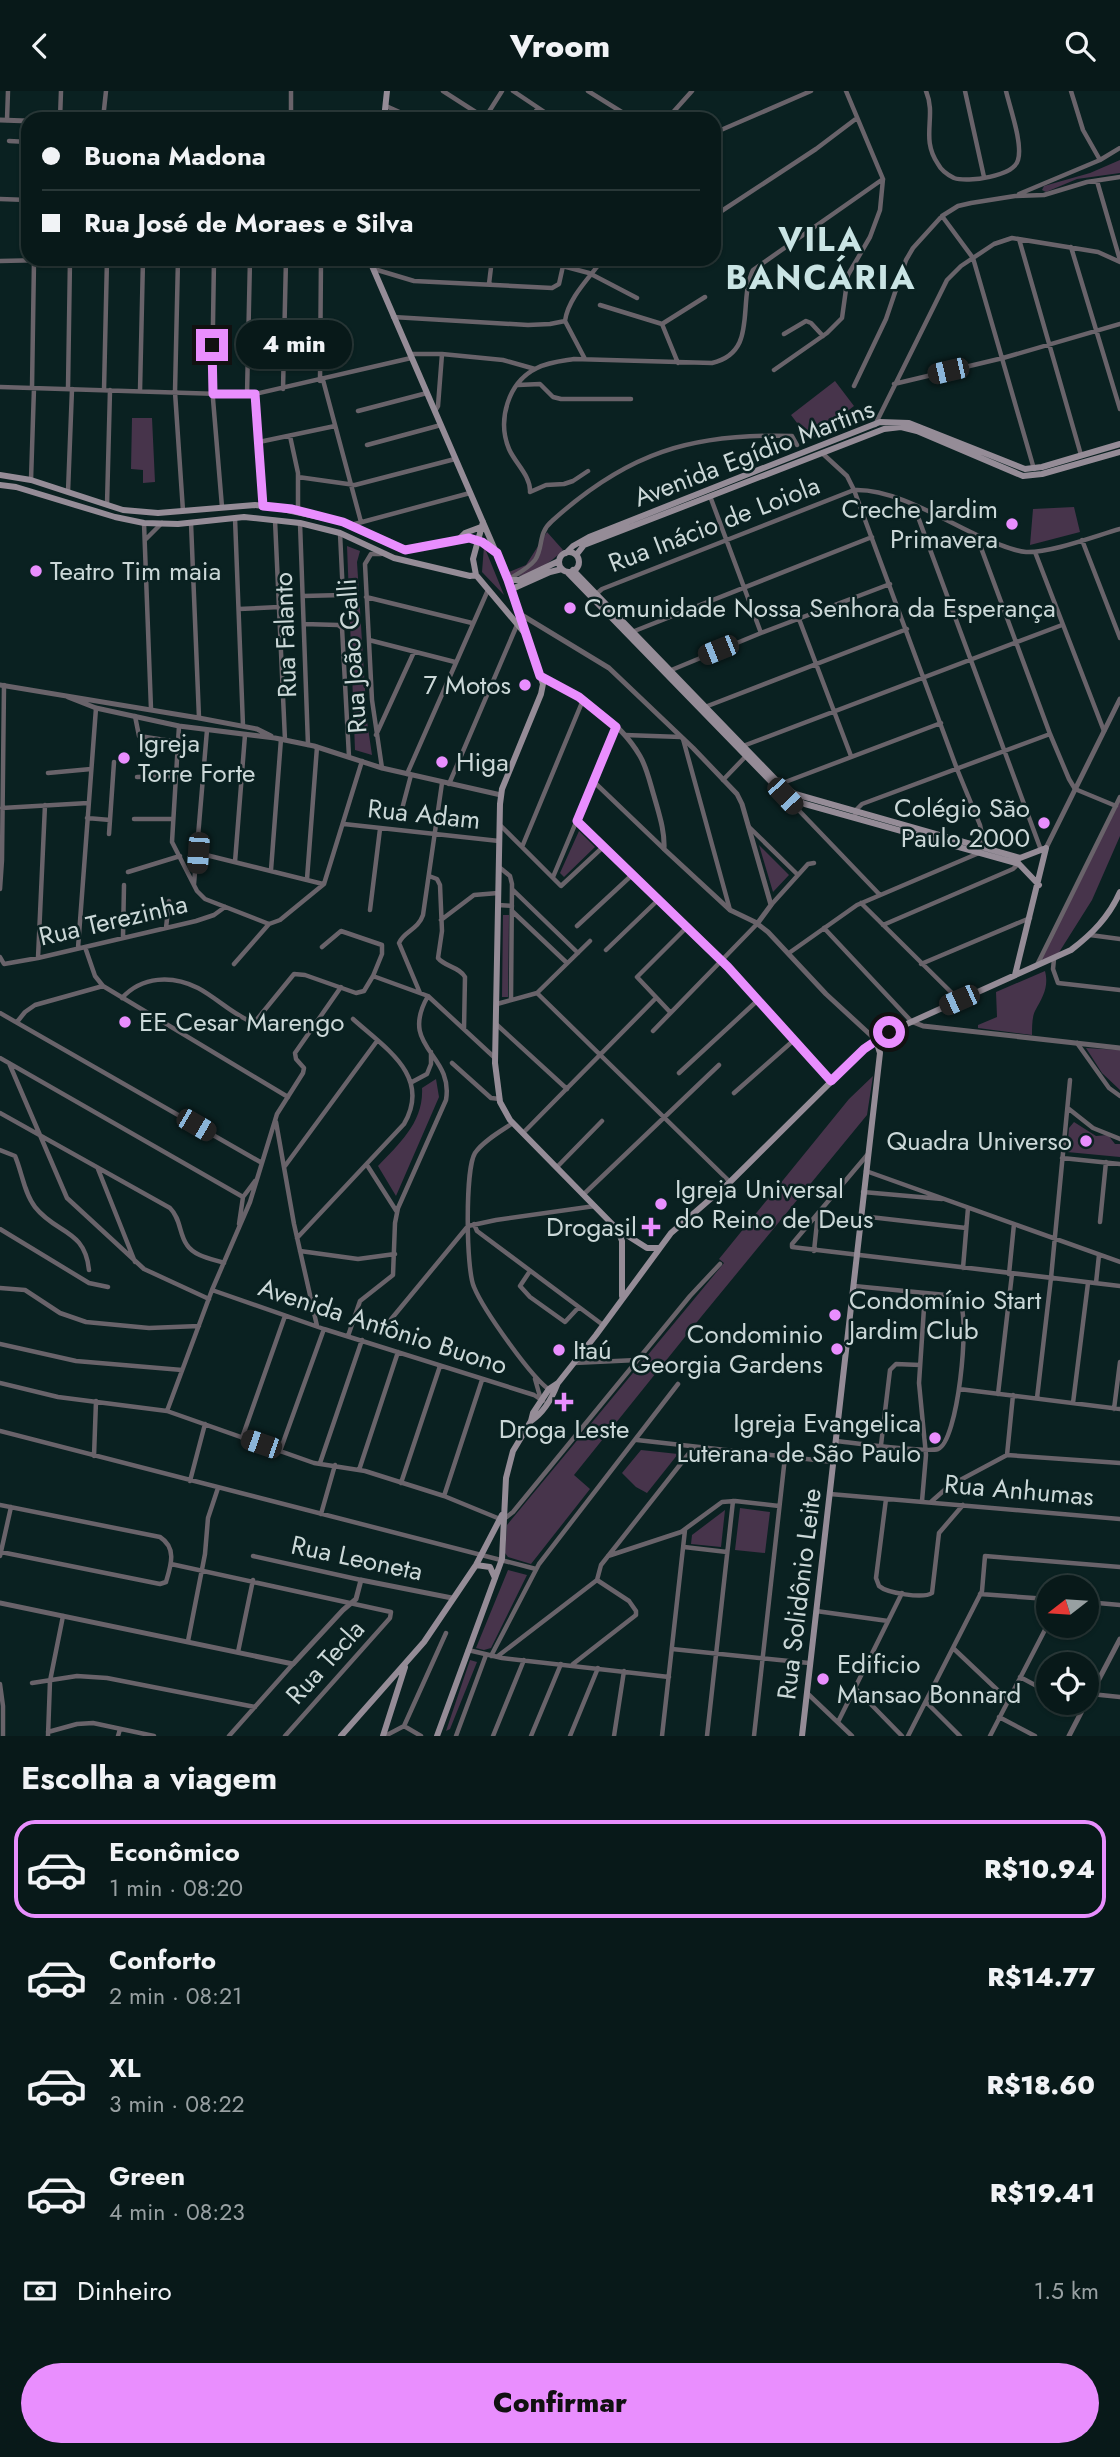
<!DOCTYPE html>
<html lang="pt">
<head>
<meta charset="utf-8">
<style>
	body { margin:0; font-family:Jost,sans-serif; background:#162626; color:#f1f3f6; height:100vh; display:flex; flex-direction:column; font-size:26px; white-space:nowrap }
	* { box-sizing:border-box; margin:0 }
	p { font-size:23px; color:#98a0a2 }
	.icon { flex:none; width:38px; height:38px; fill:none; stroke:currentColor; stroke-width:2; stroke-linecap:round; stroke-linejoin:round }
	.map { position:relative; height:1645px; overflow:hidden }
	.details { display:flex; flex-direction:column; background:#081919; flex:1 }
	.details>* { flex:none }
	.guide { position:absolute; left:21px; top:21px; width:700px; height:154px; border-radius:21px; box-shadow:0 2px 5px #0004,0 0 0 2px #293838; display:grid; align-content:center; height:154px; padding:0 21px; background:#081919 }
	.needle { width:46px; rotate:253deg }
	.buttons { position:absolute; left:1036px; top:1484px; display:grid; gap:14px }
	.buttons a { display:grid; place-items:center; width:63px; height:63px; border-radius:50%; background:#081919; box-shadow:0 2px 5px #0004,0 0 0 2px #293838; font-size:35px }
	.end { position:absolute; width:32px; height:32px; margin:-16px; border:9px solid #e98efe; background:#111; box-shadow:0 0 0 4px #111 }
	.from { border-radius:50% }
	.bubble { position:absolute; height:49px; border-radius:24px; background:#081919; box-shadow:0 2px 5px #0004,0 0 0 2px #293838; font-size:23px; font-weight:800; line-height:49px; text-align:center }
	.car { position:absolute; width:21px; height:42px; margin:-21px -10px; border-radius:9px; box-shadow:0 0 5px 2px #0007; background:linear-gradient(#222 24%,#8ab4d8 0 40%,#222 0 76%,#8ab4d8 0 86%,#222 0) }
	.guide b { display:flex; align-items:center; gap:24px; height:66px; font-size:26px }
	.guide b+b { border-top:2px solid #293838 }
	.guide i { width:18px; height:18px; background:#f1f3f6 }
	ul { padding:0; list-style:none }
	li { display:flex; align-items:center; gap:21px; height:98px; margin:0 14px 10px; padding:0 7px; border:4px solid transparent; border-radius:21px }
	li div { flex:1 }
	li b { display:block; font-size:26px }
	li em { font-style:normal; font-weight:800 }
	li.current { border-color:#e98efe }
	li>.icon { width:63px; height:63px; stroke-width:1.5 }
	h2 { padding:0 21px; font-size:32px; line-height:84px }
	.pay { display:flex; align-items:center; gap:18px; height:77px; padding:0 21px; font-size:26px }
	.pay p { margin-inline-start:auto }
	.action { display:flex; gap:14px; margin-top:auto; padding:14px 21px }
	.action a { flex:1; height:80px; border-radius:42px; background:#e98efe; color:#111; font-size:28px; font-weight:800; line-height:80px; text-align:center }
	header { display:flex; justify-content:space-between; align-items:center; height:91px; padding:0 21px; background:#081919; font-size:32px; font-weight:800 }
	.map>svg:first-child { display:block }
</style>
</head>
<body>
<header><svg class="icon" aria-label="back" viewBox="0 0 24 24"><path d="M15 5l-7 7 7 7"/></svg>Vroom<svg class="icon" aria-label="search" viewBox="0 0 24 24"><circle cx="10" cy="10" r="6"/><path d="M15 15l6 6"/></svg></header>
<div class="map">
<svg width="1120" height="1645" viewBox="0 0 1120 1645">
	<rect width="100%" height="100%" fill="#0a2121"/>
	<!-- green -->
	<path fill="#47344b" d="M1120 69V82L1077 88 1046 101 1042 99 1044 95 1090 82Z
		M835 290 854 315 810 349 791 324Z
		M132 327H152L155 391 143 392V379L131 378Z
		M1074 416 1080 441 1030 454 1033 418Z
		M547 441 563 459C551 472 529 486 512 486L509 481 526 474Z
		M347 455 360 460 357 471 367 630 372 664 355 659Z
		M484 455 504 504 482 481Z
		M1120 709V745L1092 809 1058 863 1040 870Z
		M579 740 595 756 564 786 560 782Z
		M759 754 789 784 773 801Z
		M503 824H509L508 906H502Z
		M1045 880C1049 896 1043 905 1035 920 1032 926 1032 936 1032 944L978 937V934L997 926 996 901Z
		M1086 957 1120 959V999L1102 982Z
		M873 985 867 1024 701 1226 574 1384 590 1398 531 1473 508 1466 505 1462 507 1434 724 1172 719 1168 849 1008Z
		M436 988 439 1006 396 1105 378 1075C399 1053 424 1031 422 997Z
		M1074 1031 1096 1045 1108 1044 1115 1053H1120V1066L1067 1061 1069 1037Z
		M641 1359 678 1363 647 1402 636 1396 622 1382Z
		M740 1417 770 1421 765 1462 735 1459Z
		M725 1419 721 1456 691 1453 692 1444Z
		M508 1479 527 1484 491 1557 484 1559 476 1557Z
		M470 1569 477 1571 450 1638 446 1640Z"/>
	<g fill="none" stroke-linecap="round" stroke-linejoin="round">
		<!-- minor -->
		<path stroke="#69636a" stroke-width="4.5" d="M443 0 485 27
			M513 0 555 28
			M588 0 633 28
			M926 0C937 26 920 47 938 73 941 79 948 84 954 87 968 92 1014 85 1018 69 1023 53 1010 17 1006 0
			M965 0 984 86
			M1071 0 1083 39 1100 69
			M386 15 415 28
			M485 27 502 0
			M60 28 61 0
			M103 28 106 0
			M291 28V0
			M530 28 538 17
			M667 28 692 0
			M7 29 8 0
			M714 42 811 0
			M9 50 28 51
			M1097 90 1120 169
			M1019 103 1100 69 1120 57
			M0 108 28 109
			M714 125 816 58 857 27
			M942 125 973 167 1034 378
			M1019 148 1081 364
			M1071 156 1120 318
			M178 168 175 301 183 420
			M214 168 212 296 222 416
			M536 168 589 182 637 207
			M0 170 91 168
			M574 177 580 168
			M374 178 414 190 552 197 559 193 563 175
			M489 193 492 168
			M600 214 662 233 705 206
			M393 226 528 234 550 233 565 230
			M662 233 678 272
			M784 243 806 230 811 232 823 245
			M410 263H442L503 269 535 278
			M585 268 565 230C568 207 590 186 603 168
			M774 279 827 242 842 227 848 184 870 146 880 119 883 88 846 0
			M323 289 361 431
			M320 290 321 168
			M894 293 1003 267 1120 233
			M518 294 540 293 553 306 561 308H631
			M854 295 886 228 906 169 913 157 942 125 958 115 971 112 1015 105 1044 104 1087 91 1120 86
			M0 296 251 304 411 267
			M32 297 34 170
			M68 298 70 168
			M283 298 286 168
			M104 299 107 168
			M140 300 143 168
			M255 303 263 415
			M247 304 250 168
			M358 320 427 302
			M435 320 438 315 442 263
			M875 334 947 189 961 175 994 153 1012 147 1098 161 1120 171
			M290 345 298 382V420
			M259 351 335 335
			M367 354 441 334
			M588 380 573 390 564 393 546 394 530 401C531 385 515 372 509 358 497 329 508 291 537 277 549 271 562 270 574 268L712 272C759 261 737 212 753 179L883 88
			M298 386 355 394 455 368
			M31 389 34 297
			M68 401 72 298
			M710 405 761 542
			M107 414 110 299
			M914 415 1041 759
			M235 427 243 635
			M275 429 285 649
			M144 432 151 618
			M191 432 199 627
			M300 432 308 654
			M351 434 470 402
			M977 446 1050 643 1069 688 1075 698 1116 715
			M146 448 162 432
			M1082 449 1120 547
			M1035 461 1104 640
			M381 463H371L365 473 372 609 382 677
			M509 488C517 483 529 477 535 469 544 456 537 443 552 430 627 362 691 342 792 345L797 354
			M303 505 343 504 340 442
			M594 505 602 498 854 399C897 397 951 434 990 450 1002 454 1013 460 1026 461 1051 462 1095 445 1120 438
			M366 506 472 532
			M239 518 279 516
			M799 528 851 665
			M304 533 338 534 342 537 349 666
			M632 541 872 446
			M369 549 455 571
			M669 580 761 542 890 493
			M705 616 907 538
			M135 625 139 645 178 651
			M179 635 172 751 197 800 205 808 269 833 280 829 324 793 362 670
			M376 644 414 561
			M625 644 681 646
			M683 648 730 819
			M743 655 1062 534
			M48 682 91 678
			M407 683 488 499
			M137 686 176 685
			M723 689 747 664
			M593 690 663 757
			M449 693 517 534
			M780 693 941 632
			M786 706 880 804
			M2 717 88 712
			M402 718 411 684
			M855 726 856 719 862 713 1050 643
			M87 727 110 729 114 671
			M134 728H173
			M577 730 728 876 831 990
			M344 733 499 750
			M501 735 561 795 603 756
			M749 736 798 784
			M109 743 110 729
			M522 756 583 609
			M198 762 323 793
			M235 771 245 644
			M499 776 510 785 512 793 511 908
			M271 779 281 648
			M128 781 180 765
			M429 785 437 788 440 794 442 840 438 867C445 876 460 876 465 886L464 938
			M553 786 616 636
			M307 788 317 656
			M194 793 207 639
			M0 798 2 769 4 594
			M513 799 578 862
			M861 812 959 909
			M498 814 512 815
			M771 814 808 773 814 772
			M370 819 380 738
			M512 820 567 872
			M441 829 474 804 498 802
			M883 834 1013 778 1019 772
			M577 835 632 784
			M166 837 169 810
			M824 837 912 931
			M1090 844 1120 848
			M123 846 124 794
			M85 856 95 885 103 895 288 1006
			M322 856 341 840 382 854V863L373 885
			M78 857 96 617
			M606 859 658 809
			M789 862 857 814 979 762 983 748 980 734 957 678 854 399 847 385 822 362
			M0 866 4 873 38 867 196 830 214 824 225 816
			M38 867 45 714
			M1054 868 1053 878 1058 892 1120 899
			M234 873 269 833
			M921 873 1030 827
			M1037 874 1120 706
			M420 902 399 852C404 840 418 839 423 824L442 692
			M537 902 730 1091
			M122 907C142 885 172 884 198 897 217 907 233 924 254 932L294 883 305 884 356 902 364 900 373 885 428 905 495 967
			M497 913 537 902 590 850
			M670 921 637 886 686 837
			M0 922 262 1072
			M17 931 25 921 35 914 103 895
			M496 933 567 998
			M653 940 757 833
			M1077 952 1109 997 1120 1005
			M0 967 243 1106
			M9 972 67 1107 144 1178 209 1208
			M452 972 491 1007 500 1008
			M679 982 758 909
			M412 991 427 983 431 973V961
			M734 1002 794 949
			M1069 1018 1093 1037 1120 1048
			M0 1022 170 1117C181 1128 179 1143 187 1154 194 1165 212 1168 224 1172
			M276 1031 294 1133 317 1235
			M513 1032C501 1040 483 1050 475 1062 465 1078 466 1179 474 1196 483 1218 532 1288 551 1300
			M523 1042 656 907
			M0 1059 15 1065C22 1081 24 1102 35 1116 56 1143 85 1138 89 1179
			M868 1063 792 1153V1156L1120 1195
			M1062 1067 1120 1073
			M367 1074 397 1121
			M285 1075 377 950
			M557 1076 602 1030
			M98 1078 135 1171
			M866 1080 1120 1171
			M863 1101 942 1108
			M584 1103 719 974
			M861 1125 966 1137
			M1100 1131 1106 1071
			M239 1133 243 1106 255 1090
			M474 1133 477 1140 603 1234
			M0 1138 89 1192 108 1196
			M297 1147 404 1033C432 985 385 957 353 928
			M300 1160 358 1168 395 1163
			M814 1160 818 1122
			M963 1177 968 1117
			M530 1180 520 1195 530 1206 565 1231 578 1217
			M1009 1183 1014 1133
			M1096 1192 1099 1164
			M0 1197 25 1199 60 1222 86 1231 149 1237 199 1235
			M212 1199 324 1238 534 1304 543 1310
			M383 1238 468 1135 496 1129 595 1115
			M348 1245 360 1210 393 1184 395 1132 398 1117 446 1009C454 962 398 957 428 905
			M0 1253 76 1270 182 1279
			M574 1272 637 1269
			M535 1288 541 1309
			M0 1292 58 1306 167 1320 314 1372 365 1380 444 1405 500 1428
			M959 1298 1120 1318
			M998 1303 1012 1183
			M1037 1307 1051 1187 1070 989
			M1073 1312 1088 1192
			M1114 1318 1120 1271
			M167 1320 212 1199 250 1111 277 1023 303 982 304 977 296 968 295 962 341 896
			M0 1340 536 1478
			M242 1347 285 1225
			M637 1349 833 1371
			M836 1350C854 1352 926 1362 938 1358 958 1351 970 1228 960 1212 957 1207 952 1206 946 1204L854 1195
			M881 1354 890 1279 896 1273 920 1274
			M280 1360 324 1238
			M1007 1364 1013 1304
			M94 1365 96 1310
			M320 1372 362 1249
			M359 1379 398 1261
			M190 1390 205 1333
			M401 1392 440 1275
			M830 1403 1120 1428
			M444 1405 482 1289
			M886 1408 876 1487 879 1495C887 1502 923 1508 932 1502L939 1442 963 1414
			M922 1410 926 1364 919 1292 925 1202
			M932 1410 949 1395 1007 1364 1120 1372
			M0 1414 160 1446C177 1457 171 1474 166 1491L160 1493 1 1461
			M321 1423 335 1374
			M504 1428 513 1421 690 1205 720 1173
			M684 1456 727 1461
			M0 1465 11 1416
			M253 1465 361 1489
			M608 1465 681 1441 722 1411 735 1410 779 1415
			M171 1473 391 1521 390 1527 285 1645
			M597 1489 601 1474 694 1356
			M980 1503 1048 1508
			M1087 1511 1120 1514
			M816 1520 888 1530
			M188 1550 205 1463 208 1427 218 1397
			M953 1557 1008 1609
			M672 1558 809 1572
			M468 1559 502 1567 669 1586
			M238 1561 253 1489
			M491 1565 539 1473 678 1293
			M498 1565 597 1489
			M573 1573 636 1524V1520L629 1510 597 1489
			M1020 1586 1048 1601
			M32 1592 77 1585 107 1587 255 1616
			M0 1593 3 1615V1645
			M855 1597 902 1645
			M807 1602 852 1645
			M1091 1603 1120 1606
			M926 1611 960 1645
			M1070 1612 1082 1619
			M999 1626 1035 1645
			M838 1631 902 1502
			M404 1635 446 1542
			M404 1635 421 1645
			M48 1641 77 1633 93 1632 154 1645
			M48 1645 50 1590 63 1525
			M118 1645 120 1638
			M229 1645 293 1573
			M385 1645 404 1635
			M456 1645 486 1564
			M493 1645 524 1569
			M531 1645 561 1573
			M570 1645 598 1577
			M614 1645 624 1580
			M662 1645 685 1439
			M707 1645 733 1410
			M754 1645 785 1366
			M908 1645 982 1500 985 1465 1120 1476
			M990 1645 1048 1533"/>
		<!-- tertiary -->
		<path stroke="#69636a" stroke-width="5" d="M0 29 28 30
			M520 523 609 577 693 657 737 703 742 713 771 814 757 833
			M540 585C577 604 618 627 640 665 647 677 650 692 654 705 659 723 665 740 664 758L730 819 755 831 768 841 826 903 876 949
			M0 594 199 627 257 638 271 645
			M68 606 96 617 179 635 275 647 314 655 382 677 501 704
			M1046 757 1120 608
			M913 931 923 935 1120 957
			M0 1512 293 1573 343 1519 356 1508 361 1489 452 1507
			M1087 1611 1120 1548
			M1069 1645 1086 1612"/>
		<!-- secondary -->
		<path stroke="#958c97" stroke-width="6" d="M384 28 387 0
			M369 168 508 489 543 593 541 603 502 698 500 713 495 972 500 1011 510 1029 617 1138 647 1157H658
			M0 384 31 389 123 419 158 422 255 414 273 416 343 431 405 459 469 447 482 451 493 458
			M0 394 16 396 115 426 144 432 178 433 244 426 300 432 340 442 394 467 470 485 476 484
			M483 431 473 468 476 484 523 540
			M460 447 465 442 481 436
			M559 471a10 10 0 1 1 20 0a10 10 0 1 1-20 0Z
			M566 462 573 455 589 446 880 331 909 332 1025 378 1042 376 1120 353
			M577 463 584 454 884 338 901 336 917 340 1023 385 1042 383 1120 361
			M573 479 780 693 795 703 1020 767 1046 757
			M567 481 785 705 805 713 1019 773 1039 794
			M508 489H519L559 470
			M512 498 550 481 562 478
			M1015 884 1046 757
			M618 1140 622 1150V1205
			M531 1330C543 1322 552 1307 557 1294
			M476 1474 490 1476 495 1487
			M341 1645 424 1551 476 1474 502 1424
			M383 1645 405 1576
			M437 1645 502 1468 506 1387 513 1360 531 1330 533 1322 549 1298 558 1292 596 1244 671 1142 730 1091 868 954 889 941 1071 859C1092 843 1109 826 1120 801
			M802 1645 880 962 876 949"/>
	</g>
	<g fill="none" stroke-linecap="round" stroke-linejoin="round">
		<!-- route -->
		<path stroke="#e98efe" stroke-width="9" d="M212 254 213 303H255L263 415 292 418 343 431 405 459 469 447 482 451 497 462 508 489 540 585 579 606 616 636 577 730 728 876 831 990 864 958 889 941"/>
	</g>
	<!-- markers -->
	<g fill="#e98efe" stroke="#0a2121" stroke-width="2.5">
		<circle cx="1012" cy="433" r="7"/>
		<circle cx="36" cy="480" r="7"/>
		<circle cx="570" cy="517" r="7"/>
		<circle cx="525" cy="594" r="7"/>
		<circle cx="124" cy="667" r="7"/>
		<circle cx="442" cy="671" r="7"/>
		<circle cx="1044" cy="732" r="7"/>
		<circle cx="125" cy="931" r="7"/>
		<circle cx="1086" cy="1050" r="7"/>
		<circle cx="661" cy="1113" r="7"/>
		<path d="M647.5 1125.5h7v7h7v7h-7v7h-7v-7h-7v-7h7z"/>
		<circle cx="835" cy="1224" r="7"/>
		<circle cx="837" cy="1258" r="7"/>
		<circle cx="559" cy="1259" r="7"/>
		<path d="M560.5 1300.5h7v7h7v7h-7v7h-7v-7h-7v-7h7z"/>
		<circle cx="935" cy="1347" r="7"/>
		<circle cx="823" cy="1588" r="7"/>
	</g>
	<g text-anchor="middle" dominant-baseline="central" stroke-width="5" stroke-linejoin="round" paint-order="stroke">
		<!-- street labels -->
		<g font-size="26" fill="#cbd8d8" stroke="#0a2121">
			<text transform="translate(754 362) rotate(-21)">Avenida Egídio Martins</text>
			<text transform="translate(714 433) rotate(-21)">Rua Inácio de Loiola</text>
			<text transform="translate(285 544) rotate(-92)">Rua Falanto</text>
			<text transform="translate(352 565) rotate(-94)">Rua João Galli</text>
			<text transform="translate(424 723) rotate(6)">Rua Adam</text>
			<text transform="translate(113 829) rotate(-13)">Rua Terezinha</text>
			<text transform="translate(383 1235) rotate(18)">Avenida Antônio Buono</text>
			<text transform="translate(1019 1399) rotate(5)">Rua Anhumas</text>
			<text transform="translate(357 1467) rotate(12)">Rua Leoneta</text>
			<text transform="translate(799 1503) rotate(-83)">Rua Solidônio Leite</text>
			<text transform="translate(325 1571) rotate(-48)">Rua Tecla</text>
		</g>
		<!-- poi labels -->
		<g font-size="26" fill="#cbd8d8" stroke="#0a2121" text-anchor="start">
			<text x="998" y="418" text-anchor="end">Creche Jardim<tspan x="998" dy="30">Primavera</tspan></text>
			<text x="50" y="480">Teatro Tim maia</text>
			<text x="584" y="517">Comunidade Nossa Senhora da Esperança</text>
			<text x="511" y="594" text-anchor="end">7 Motos</text>
			<text x="138" y="652">Igreja<tspan x="138" dy="30">Torre Forte</tspan></text>
			<text x="456" y="671">Higa</text>
			<text x="1030" y="717" text-anchor="end">Colégio São<tspan x="1030" dy="30">Paulo 2000</tspan></text>
			<text x="139" y="931">EE Cesar Marengo</text>
			<text x="1072" y="1050" text-anchor="end">Quadra Universo</text>
			<text x="675" y="1098">Igreja Universal<tspan x="675" dy="30">do Reino de Deus</tspan></text>
			<text x="637" y="1136" text-anchor="end">Drogasil</text>
			<text x="849" y="1209">Condomínio Start<tspan x="849" dy="30">Jardim Club</tspan></text>
			<text x="823" y="1243" text-anchor="end">Condominio<tspan x="823" dy="30">Georgia Gardens</tspan></text>
			<text x="573" y="1259">Itaú</text>
			<text x="921" y="1332" text-anchor="end">Igreja Evangelica<tspan x="921" dy="30">Luterana de São Paulo</tspan></text>
			<text x="564" y="1338" text-anchor="middle">Droga Leste</text>
			<text x="837" y="1573">Edificio<tspan x="837" dy="30">Mansao Bonnard</tspan></text>
		</g>
		<!-- district labels -->
		<g font-size="33" font-weight="bold" letter-spacing="2" fill="#c9e4e4" stroke="#0a2121">
			<text x="821" y="148">VILA<tspan x="821" dy="38">BANCÁRIA</tspan></text>
		</g>
	</g>
</svg>
<div class="buttons">
<a><svg class="needle" viewBox="-14 -14 28 28"><path d="M0-13l5 13h-10z" fill="#e53935"/><path d="M0 13l5-13h-10z" fill="#98a0a2"/></svg></a>
<a><svg class="icon" aria-label="locate" viewBox="0 0 24 24"><circle cx="12" cy="12" r="6"/><path d="M12 2v4M12 18v4M2 12h4M18 12h4"/></svg></a>
</div>
<i class="end from" style="left:889px;top:941px"></i>
<i class="end" style="left:212px;top:254px"></i>
<div class="bubble" style="left:236px;top:229px;width:116px">4 min</div>
<i class="car" style="left:948px;top:280px;rotate:257deg"></i>
<i class="car" style="left:718px;top:559px;rotate:248deg"></i>
<i class="car" style="left:785px;top:705px;rotate:137deg"></i>
<i class="car" style="left:198px;top:762px;rotate:184deg"></i>
<i class="car" style="left:959px;top:909px;rotate:246deg"></i>
<i class="car" style="left:196px;top:1034px;rotate:120deg"></i>
<i class="car" style="left:261px;top:1353px;rotate:289deg"></i>
<div class="guide">
<b><i class="from"></i>Buona Madona</b>
<b><i></i>Rua José de Moraes e Silva</b>
</div>
</div>
<section class="details">
<h2>Escolha a viagem</h2>
<ul>
<li class="current"><svg class="icon" aria-label="car" viewBox="0 0 24 24"><path d="M5 17H2v-5l4-1 3-4h7l3 4 3 1v5h-3M9 17h6M6 11h13"/><circle cx="7" cy="17" r="2"/><circle cx="17" cy="17" r="2"/></svg><div><b>Econômico</b><p>1 min · 08:20</p></div><em>R$10.94</em></li>
<li><svg class="icon" aria-label="car" viewBox="0 0 24 24"><path d="M5 17H2v-5l4-1 3-4h7l3 4 3 1v5h-3M9 17h6M6 11h13"/><circle cx="7" cy="17" r="2"/><circle cx="17" cy="17" r="2"/></svg><div><b>Conforto</b><p>2 min · 08:21</p></div><em>R$14.77</em></li>
<li><svg class="icon" aria-label="car" viewBox="0 0 24 24"><path d="M5 17H2v-5l4-1 3-4h7l3 4 3 1v5h-3M9 17h6M6 11h13"/><circle cx="7" cy="17" r="2"/><circle cx="17" cy="17" r="2"/></svg><div><b>XL</b><p>3 min · 08:22</p></div><em>R$18.60</em></li>
<li><svg class="icon" aria-label="car" viewBox="0 0 24 24"><path d="M5 17H2v-5l4-1 3-4h7l3 4 3 1v5h-3M9 17h6M6 11h13"/><circle cx="7" cy="17" r="2"/><circle cx="17" cy="17" r="2"/></svg><div><b>Green</b><p>4 min · 08:23</p></div><em>R$19.41</em></li>
</ul>
<div class="pay"><svg class="icon" aria-label="cash" viewBox="0 0 24 24"><path d="M3 7h18v10H3z"/><circle cx="12" cy="12" r="2"/></svg>Dinheiro<p>1.5 km</p></div>
<div class="action"><a>Confirmar</a></div>
</section>
</body>
</html>
